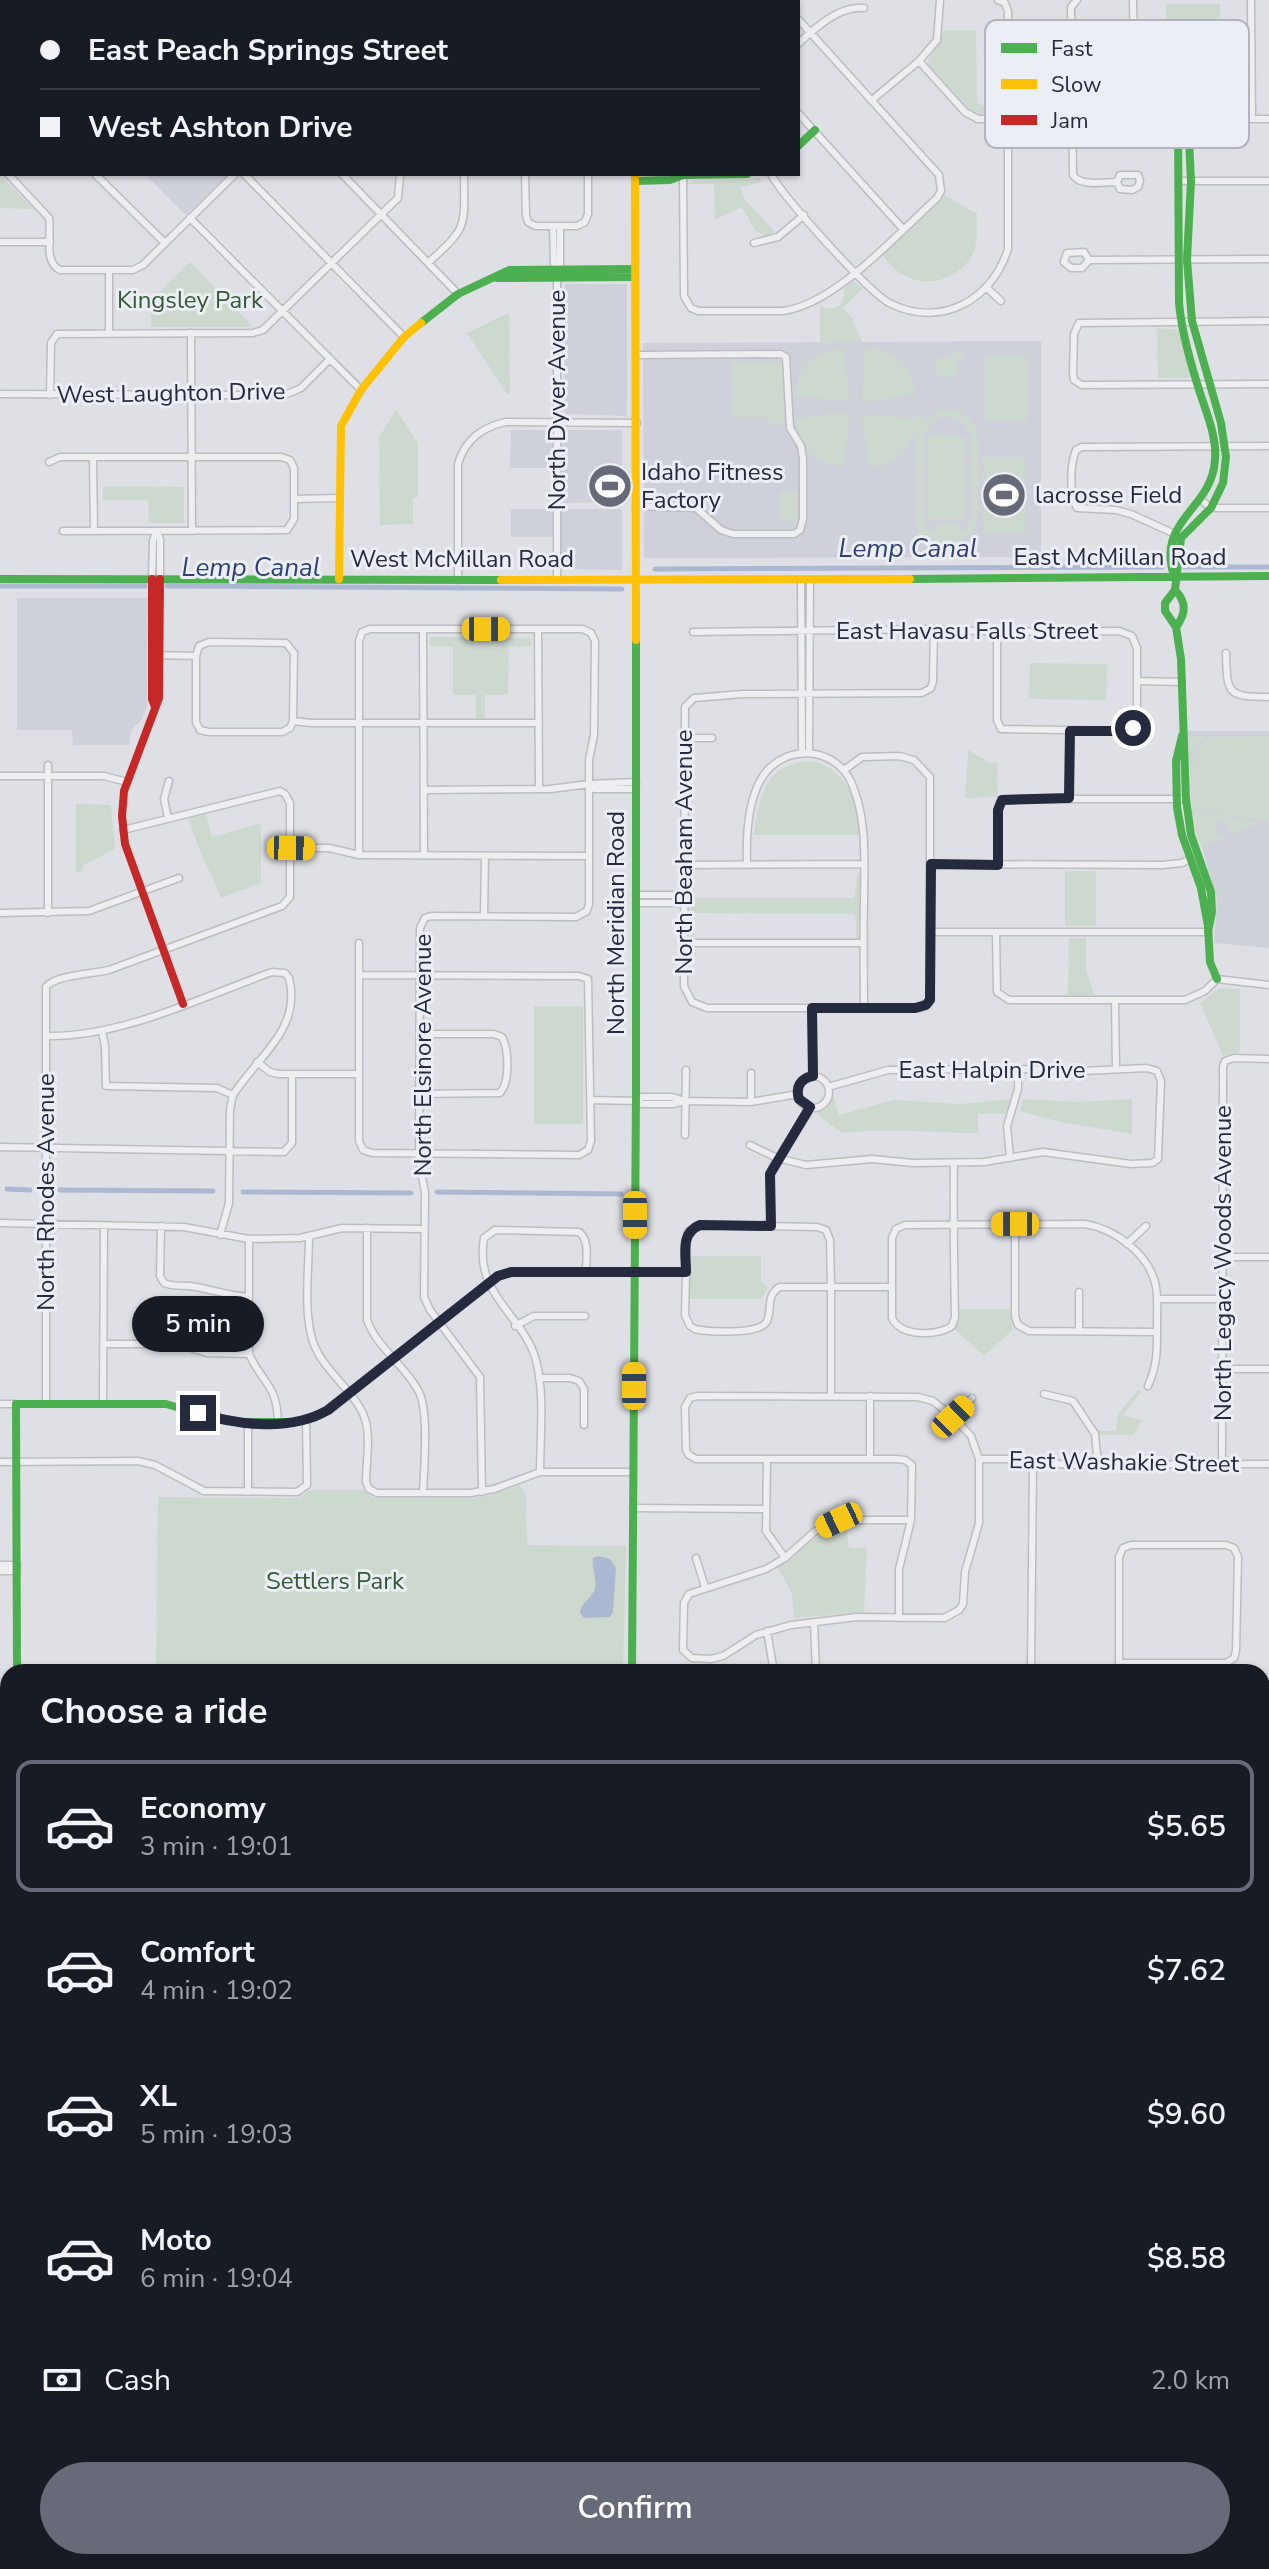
<!DOCTYPE html>
<html lang="en">
<head>
<meta charset="utf-8">
<style>
	body { margin:0; font-family:"Nunito Sans",sans-serif; background:#242831; color:#f1f3f6; height:100vh; display:flex; flex-direction:column; font-size:30px; white-space:nowrap }
	* { box-sizing:border-box; margin:0 }
	p { font-size:26px; color:#9ea1a6 }
	.icon { flex:none; width:44px; height:44px; fill:none; stroke:currentColor; stroke-width:2; stroke-linecap:round; stroke-linejoin:round }
	.map { position:relative; flex:1; overflow:hidden }
	.details { position:absolute; left:0px; top:1664px; width:1270px; height:906px; display:flex; flex-direction:column; background:#171b24; border-radius:24px 24px 0 0; box-shadow:0 2px 6px #0004 }
	.details>* { flex:none }
	.banner { position:absolute; left:0px; top:0px; width:800px; height:176px; box-shadow:0 2px 6px #0004; display:grid; align-content:center; height:176px; padding:0 40px; background:#171b24 }
	.end { position:absolute; width:36px; height:36px; margin:-18px; border:10px solid #262a3e; background:#fff; box-shadow:0 0 0 4px #fff }
	.from { border-radius:50% }
	.bubble { position:absolute; height:56px; border-radius:28px; background:#171b24; box-shadow:0 2px 6px #0004; font-size:26px; font-weight:600; line-height:56px; text-align:center }
	.car { position:absolute; width:24px; height:48px; margin:-24px -12px; border-radius:10px; box-shadow:0 0 6px 2px #0007; background:linear-gradient(#f5c518 24%,#345 0 40%,#f5c518 0 76%,#345 0 86%,#f5c518 0) }
	.banner b { display:flex; align-items:center; gap:28px; height:76px; font-size:30px }
	.banner b+b { border-top:2px solid #363941 }
	.banner i { width:20px; height:20px; background:#f1f3f6 }
	ul { padding:0; list-style:none }
	li { display:flex; align-items:center; gap:24px; height:132px; margin:0 16px 12px; padding:0 24px; border:4px solid transparent; border-radius:16px }
	li div { flex:1 }
	li b { display:block; font-size:30px }
	li em { font-style:normal; font-weight:600 }
	li.active { border-color:#676a78 }
	li>.icon { width:72px; height:72px; stroke-width:1.5 }
	h2 { padding:0 40px; font-size:36px; line-height:96px }
	.pay { display:flex; align-items:center; gap:20px; height:88px; padding:0 40px; font-size:30px }
	.pay p { margin-inline-start:auto }
	.action { display:flex; gap:16px; margin-top:auto; padding:16px 40px }
	.action a { flex:1; height:92px; border-radius:48px; background:#676a78; color:#fff; font-size:32px; font-weight:600; line-height:92px; text-align:center }
	.map>svg:first-child { display:block }
</style>
</head>
<body>
<div class="map">
<svg width="1269" height="2569" viewBox="0 0 1269 2569">
	<rect width="100%" height="100%" fill="#dfe0e5"/>
	<!-- built -->
	<path fill="#cfd1da" d="M145 174H228L186 215Z
		M565 284H627V416L564 414Z
		M1041 341V557L644 558 643 343Z
		M511 430H622V502L561 503V468H510Z
		M511 509H622V570L554 569V537H511Z
		M17 598H148L147 706 142 719 131 730 129 745H73L72 730H17Z
		M1188 731H1269V948L1214 943 1217 899 1192 814Z
		M0 2436H8V2525H0Z"/>
	<!-- green -->
	<path fill="#cdd8cf" fill-rule="evenodd" d="M1166 4H1220V113L1166 112Z
		M944 30H976L977 102 981 105H1003L998 116 972 113 927 63Z
		M0 175 34 209 0 208Z
		M760 178 762 182 741 187 744 198 773 230 774 233 766 236 756 231 743 209 740 208 715 219 714 184H688L692 181Z
		M945 195 977 214C977 226 978 240 974 251 964 277 929 289 905 276 895 271 889 263 882 254Z
		M190 262 253 327H151L150 301Z
		M853 281 863 288 843 308 852 318 862 342H820V306C835 313 845 305 844 289Z
		M509 313 510 394H507L467 333Z
		M1157 328 1181 330 1193 375 1189 378H1158Z
		M843 348 849 397 844 401 796 396C795 368 816 350 843 348Z
		M874 348C898 353 912 370 915 394L866 402 862 398 865 349Z
		M954 350 963 354V359L956 360 957 375 948 378 938 376C935 368 934 363 938 357L953 356Z
		M985 356H1027V421L985 420Z
		M734 362H781L783 364 784 422 782 424H770L767 417H734L731 415 733 389 731 364Z
		M948 409C959 411 969 415 974 426 982 442 977 497 977 518 973 546 944 554 924 536L923 539H917L916 431C906 451 894 465 869 468L862 419 866 415 915 419 916 416H923L924 420 937 411ZM949 416 964 424 970 435 971 516 967 528 962 534 958 524H936L932 534 925 524 923 516 924 435 933 421Z
		M396 410 418 443V497L413 498V524L380 525 379 437Z
		M835 413H845L849 418 844 466C816 467 798 446 796 419Z
		M928 436H965V519H928Z
		M983 457H1025V533H984Z
		M103 486 184 487V523H149L148 500H103Z
		M779 491H797V521H779Z
		M430 637 531 638V646L509 647 508 695H485V720H476V695H453V647L430 646Z
		M1030 663 1107 664 1106 700 1029 699Z
		M1205 736 1196 748 1200 813 1261 822 1232 835 1222 820 1214 822 1218 837 1228 834 1229 836 1202 847C1185 813 1195 773 1189 737Z
		M1269 736V821L1203 812 1200 807 1198 748 1208 737Z
		M968 750 992 764 997 762 998 797 965 798Z
		M808 761C843 763 861 804 860 835H753C761 797 762 766 808 761Z
		M76 804 111 805 115 849 84 865 80 873 76 872Z
		M206 814 212 837 261 823V883L221 898C210 871 196 846 189 818Z
		M694 871 695 895 698 898H854L858 872 861 875V937L856 940V917L854 914 695 913 693 940 690 937V874Z
		M1065 871H1096V926H1065Z
		M1069 938H1086V970L1094 995H1068Z
		M1220 988 1240 989V1052L1223 1056 1200 1003Z
		M534 1006H583V1124H534Z
		M832 1092 839 1115 894 1100 960 1104 1012 1099 1007 1114H978V1133C934 1133 885 1128 842 1133L818 1115V1110L829 1103Z
		M1023 1099 1079 1102 1132 1099V1134L1060 1122 1020 1111Z
		M690 1256H761V1282L768 1287 762 1299H690Z
		M959 1309H1009L1013 1329 984 1356 955 1329Z
		M1138 1390 1141 1392 1123 1416 1142 1420 1133 1435H1099L1097 1431H1116L1119 1413Z
		M519 1485 526 1493 527 1545 626 1546 623 1672H156L158 1497 299 1498 310 1490H363L374 1498H470L492 1495Z
		M846 1525 849 1548H867L864 1612 794 1618 792 1593 778 1568C802 1550 815 1532 846 1525Z"/>
	<!-- water -->
	<path fill="#acb7d1" d="M598 1556 610 1559 616 1568 613 1612 610 1617 584 1618 580 1613C581 1602 589 1601 594 1591 599 1582 591 1569 593 1558Z"/>
	<g fill="none" stroke-linecap="round" stroke-linejoin="round">
		<!-- canal -->
		<path stroke="#acb7d1" stroke-width="5" d="M1185 567H1269
			M655 569 1162 567
			M0 586H145
			M167 586 622 589
			M7 1189 30 1190
			M60 1190 213 1191
			M243 1192 411 1193
			M437 1192 621 1194
			M1262 2103H1269
			M0 2222H8
			M0 2429H8
			M404 2562 422 2569"/>
		<!-- street casing -->
		<g stroke="#bcbdc2" stroke-width="9">
			<path id="street" d="M12 0 14 2
				M129 0 131 2
				M220 0 222 2
				M308 0 310 2
				M395 0 397 2
				M463 0V2
				M525 0V2
				M759 0 764 2
				M1077 0 1071 7 1073 175C1081 187 1102 182 1117 182L1120 175H1138L1140 181 1138 187 1132 190 1120 189 1117 182
				M1133 0 1135 119
				M1251 0 1252 119
				M146 2 148 0
				M410 2 412 0
				M680 2V0
				M798 44C816 27 839 6 864 8
				M919 61 965 112 978 119H1269
				M0 78 2 80
				M872 100 919 61 937 40 940 0
				M798 113 903 229
				M0 146 2 144
				M0 166 2 168
				M8 174 49 218C52 234 43 262 60 270H133L143 265 235 174
				M95 174 165 243
				M244 174 404 337
				M342 174 458 294
				M525 174 526 215 528 222 535 226H577L585 222 588 214V174
				M771 174C783 197 870 294 891 304 942 328 992 300 1008 249V11L1005 3 998 0
				M683 175 684 296 691 308 698 311H783C836 304 897 234 937 198L941 191 939 175 798 19
				M1180 181H1269
				M190 218 361 390
				M553 226 554 264 557 270
				M0 242H50
				M754 243 778 237 804 215
				M1089 260 1082 268H1071L1064 262 1067 253 1084 252 1089 260 1269 259
				M429 262C469 226 464 227 464 174
				M987 288 1001 301
				M1269 321 1079 323 1074 334 1073 373 1074 380 1082 385 1269 384
				M109 332V270
				M191 333 192 531
				M0 394 285 395 301 388 330 359
				M50 395 51 343 57 334 253 333 263 330 398 198 400 174
				M93 457 94 531
				M49 462 60 457H281L290 460 294 468V519L287 530 63 531
				M294 499 339 498
				M1201 500 1211 508H1269
				M636 506 696 508 721 530 733 534H794L800 530 803 519V459L801 446 790 428 786 357 781 354 637 355
				M157 531 160 540V579
				M1175 534 1131 514 1116 510 1077 508C1069 495 1070 464 1076 450L1082 447 1269 446
				M152 579 153 540 157 531
				M557 579V277L560 264V226
				M458 580V464C465 440 481 428 505 422L637 423
				M801 580 802 752
				M423 629 424 856
				M538 629 539 789
				M693 632 934 629 997 632 1119 631 1132 636 1137 648V719L1133 728 1125 731 1001 729 997 720V632
				M1226 653C1227 694 1227 697 1269 697
				M155 655 196 656 199 646 209 642 286 643 294 653 293 721
				M196 656V722L200 730 209 732H282L290 728 293 721 311 723H539
				M1137 681 1182 682
				M684 738H712
				M809 752 810 580
				M48 765V913
				M844 770 862 757 899 756 914 760 930 777V1000L920 1008H707L692 1002 684 986 685 707 694 698 743 694 922 693 931 688 933 681 934 629
				M0 776H104L127 782
				M636 782 589 784 594 789H636
				M424 790 550 789 589 784
				M1069 798 1070 731
				M168 818 164 799 169 781
				M291 848H329L359 855 589 856
				M359 855V641L362 632 370 629H583L591 633 595 641 594 735 589 760V904L587 911 576 917 431 916 425 918 420 928 419 1161 425 1193 424 1297 430 1310 480 1377 482 1492
				M931 864 1162 865 1182 863 1194 857
				M684 865 864 864
				M747 865C746 838 747 805 760 781 780 743 835 744 852 784 868 822 864 864 864 905 863 939 864 974 864 1008
				M998 865V810L1000 803 1005 799H1186
				M636 895H685
				M636 903H685
				M0 913 89 911 179 878
				M484 916 485 856
				M932 932H1208
				M996 932 997 992 1009 1000H1185L1205 991 1217 979 1269 985
				M684 943H863
				M359 975 579 976 588 979 591 1141 588 1150 579 1155 372 1153 363 1150 359 1141V943
				M1115 1001 1116 1068
				M812 1008 813 1076
				M102 1032 105 1046 106 1086 217 1088 233 1095
				M46 1036C120 1038 202 997 272 972L285 973 289 978C302 1029 258 1056 233 1095L230 1109 229 1203 220 1235
				M257 1062 270 1072 278 1074H359
				M797 1092a16 16 0 1 1 32 0a16 16 0 1 1-32 0Z
				M419 1094 500 1093C510 1082 509 1050 502 1037L494 1034H420
				M590 1100 638 1101
				M685 1101 672 1097H642L638 1101 642 1104H673L685 1101 751 1102 798 1094
				M751 1102V1073
				M685 1135 686 1070
				M750 1145 777 1158 806 1165 872 1159 913 1163 984 1162 1043 1152 1131 1164 1152 1163 1158 1159 1161 1081 1157 1071 1147 1068 1082 1071 1018 1069 888 1070 828 1087
				M0 1147 284 1152 292 1143V1074
				M1010 1158 1007 1126 1018 1089V1069
				M954 1163C953 1214 954 1266 955 1317L952 1326C936 1337 900 1336 892 1318V1238L896 1229 905 1225 1085 1224C1115 1229 1150 1254 1156 1287 1158 1299 1157 1312 1157 1325 1157 1349 1158 1363 1148 1386
				M0 1223 184 1227 249 1239 300 1238 342 1228 424 1229
				M1015 1224V1316L1018 1325 1029 1331 1157 1332
				M161 1226 160 1276 164 1283C173 1287 181 1285 190 1286 210 1289 229 1296 249 1297
				M771 1226 770 1174 773 1166 808 1113 810 1107
				M367 1228V1320C377 1348 406 1366 419 1392 429 1412 424 1469 423 1493
				M309 1236C309 1267 303 1312 313 1342 323 1371 357 1393 365 1419 371 1438 366 1462 366 1482L369 1489 377 1493H470L494 1489 540 1472H633
				M249 1239V1354C263 1385 277 1383 278 1423
				M1127 1244 1146 1226
				M1223 1257H1269
				M635 1272H686
				M1157 1299H1223
				M515 1326 534 1316H585
				M1079 1331V1292
				M104 1344H178L207 1353 249 1354
				M1224 1369H1269
				M539 1378H570L579 1381 584 1389V1425
				M1044 1394 1073 1401 1095 1434 1098 1465
				M831 1396V1288L830 1240 826 1230 817 1227 700 1225 687 1233 685 1315 690 1326 695 1329C708 1332 761 1335 767 1321 773 1307 765 1298 779 1287H892
				M870 1396V1459
				M46 1403V987C55 975 93 974 109 970L282 906 290 897V803L285 794 280 791 123 830
				M103 1403 104 1226
				M0 1404H16
				M953 1417 972 1398
				M248 1422V1492
				M767 1459 766 1531 785 1558
				M979 1459H1019L1067 1465 1269 1464
				M0 1462 138 1461 155 1465 204 1491 297 1492 307 1485 306 1420
				M1222 1465 1223 1067 1225 1061 1234 1058 1269 1059
				M540 1472C540 1437 545 1395 536 1360 523 1314 474 1296 484 1238L495 1230 579 1232C590 1240 586 1259 586 1271
				M633 1508 766 1509
				M696 1558 705 1587
				M0 1565H17
				M0 1571H17
				M899 1618V1569L911 1520 912 1465 905 1460 896 1459H696L689 1455 686 1450 685 1407 690 1398 697 1396 918 1397 933 1401 953 1417 971 1436 979 1459V1523L965 1572 963 1604 959 1610 944 1618 857 1617 791 1625 756 1635 723 1656 711 1659 692 1658 683 1650 684 1603 689 1594 766 1569 785 1558 814 1532 839 1520H911
				M814 1622 816 1672
				M767 1631 774 1672
				M1031 1672 1033 1460
				M1119 1672V1557L1123 1548 1131 1545H1226L1234 1548 1238 1557 1236 1651 1234 1658 1226 1663H1119
				M0 1729H8
				M1262 1848H1269
				M1262 1980 1269 1947
				M0 1981H8
				M1262 2011 1269 2016
				M1262 2067H1269
				M1262 2137H1269
				M1262 2199 1269 2200
				M1262 2260H1269
				M0 2262H8
				M0 2310V2334
				M1262 2321H1269
				M1262 2381H1269
				M1262 2440H1269
				M1262 2523H1269
				M73 2562V2569
				M131 2562V2569
				M301 2562 318 2569
				M913 2562V2569
				M1150 2562V2569
				M186 2569 187 2562
				M1029 2569 1030 2562
				M1089 2569V2562"/>
		</g>
		<!-- street -->
		<use href="#street" stroke="#eeeef1" stroke-width="6"/>
		<!-- fast -->
		<path stroke="#4caf50" stroke-width="8" d="M635 0V2
			M1188 118 1191 181 1187 260 1192 321 1221 423 1226 457 1223 483 1211 508 1181 538 1175 590 1165 603V611L1176 627 1181 659 1186 799 1191 835 1211 892 1212 912 1208 932
			M798 146 815 130
			M635 181 670 180 683 175 747 174
			M497 278 635 277
			M421 323 458 294 509 270 635 269
			M1174 576C1156 519 1212 510 1215 460 1217 438 1207 414 1200 393 1191 364 1182 334 1179 303L1178 118
			M0 579 501 580
			M910 579 1269 576
			M1175 590C1187 602 1186 614 1176 627
			M1182 736 1176 761 1177 807 1182 835 1201 888 1208 926 1210 962 1217 979
			M17 1672 16 1404H166L221 1420 241 1422H296L316 1417 328 1410 498 1276 511 1272H635
			M632 1672 636 1092V640
			M0 1803H8
			M1262 1805H1269
			M633 2562V2569"/>
		<!-- slow -->
		<path stroke="#ffc107" stroke-width="8" d="M635 174 636 640
			M339 579 341 426 361 390 404 337 421 323
			M501 580 910 579"/>
		<!-- jam -->
		<path stroke="#c62828" stroke-width="8" d="M152 579V699L155 707
			M160 579 159 698 124 791 122 816 125 844 183 1004"/>
	</g>
	<g fill="none" stroke-linecap="round" stroke-linejoin="round">
		<!-- route -->
		<path stroke="#262a3e" stroke-width="10" d="M198 1413C238 1425 290 1432 328 1410L498 1276 511 1272H686C686 1254 680 1233 700 1225L771 1226 770 1174 810 1107 799 1099C795 1087 801 1078 813 1076L812 1008H915L926 1005 930 1000 931 864 998 865V810L1002 800 1069 798 1070 731H1125L1133 728"/>
	</g>
	<!-- icons -->
	<defs>
		<g id="stadium-disc" transform="scale(2.3)"><circle r="9.5" fill="#676a78" stroke="#eceef5"/><path d="M0-5a6.5 5 0 1 0 0 10a6.5 5 0 1 0 0-10ZM-3.5-1.8h7v3.6h-7Z" fill="#fff"/></g>
	</defs>
	<g fill-rule="evenodd">
		<use href="#stadium-disc" x="610" y="486"/>
		<use href="#stadium-disc" x="1004" y="495"/>
	</g>
	<g text-anchor="middle" dominant-baseline="central" stroke-width="6" stroke-linejoin="round" paint-order="stroke">
		<!-- park labels -->
		<g font-size="24" fill="#335a33" stroke="#eceef5">
			<text x="190" y="300">Kingsley Park</text>
			<text x="335" y="1581">Settlers Park</text>
		</g>
		<!-- street labels -->
		<g font-size="24" fill="#262a3e" stroke="#eceef5">
			<text transform="translate(171 393) rotate(-1)">West Laughton Drive</text>
			<text transform="translate(557 400) rotate(-90)">North Dyver Avenue</text>
			<text x="1120" y="557">East McMillan Road</text>
			<text x="462" y="559">West McMillan Road</text>
			<text x="967" y="631">East Havasu Falls Street</text>
			<text transform="translate(684 852) rotate(-90)">North Beaham Avenue</text>
			<text transform="translate(616 923) rotate(-90)">North Meridian Road</text>
			<text transform="translate(423 1055) rotate(-90)">North Elsinore Avenue</text>
			<text x="992" y="1070">East Halpin Drive</text>
			<text transform="translate(46 1192) rotate(-90)">North Rhodes Avenue</text>
			<text transform="translate(1223 1263) rotate(-90)">North Legacy Woods Avenue</text>
			<text transform="translate(1124 1462) rotate(1)">East Washakie Street</text>
		</g>
		<!-- poi labels -->
		<g font-size="24" fill="#262a3e" stroke="#eceef5" text-anchor="start">
			<text x="641" y="472">Idaho Fitness<tspan x="641" dy="28">Factory</tspan></text>
			<text x="1035" y="495">lacrosse Field</text>
		</g>
		<!-- water labels -->
		<g font-size="26" font-style="italic" fill="#2f4273" stroke="#eceef5">
			<text x="908" y="548">Lemp Canal</text>
			<text x="251" y="567">Lemp Canal</text>
		</g>
	</g>
	<!-- legend -->
	<rect x="985" y="20" width="264" height="128" rx="12" fill="#eceef5" stroke="#b1b3be" stroke-width="2"/>
	<rect x="1001" y="43" width="36" height="10" fill="#4caf50"/>
	<rect x="1001" y="79" width="36" height="10" fill="#ffc107"/>
	<rect x="1001" y="115" width="36" height="10" fill="#c62828"/>
	<g font-size="22" fill="#262a3e">
		<text x="1051" y="56">Fast</text>
		<text x="1051" y="92">Slow</text>
		<text x="1051" y="128">Jam</text>
	</g>
</svg>
<i class="end from" style="left:1133px;top:728px"></i>
<i class="end" style="left:198px;top:1413px"></i>
<div class="bubble" style="left:132px;top:1296px;width:132px">5 min</div>
<i class="car" style="left:486px;top:629px;rotate:90deg"></i>
<i class="car" style="left:291px;top:848px;rotate:91deg"></i>
<i class="car" style="left:635px;top:1215px;rotate:180deg"></i>
<i class="car" style="left:1015px;top:1224px;rotate:270deg"></i>
<i class="car" style="left:634px;top:1386px;rotate:0deg"></i>
<i class="car" style="left:953px;top:1417px;rotate:46deg"></i>
<i class="car" style="left:839px;top:1520px;rotate:245deg"></i>
<div class="banner">
<b><i class="from"></i>East Peach Springs Street</b>
<b><i></i>West Ashton Drive</b>
</div>
<section class="details">
<h2>Choose a ride</h2>
<ul>
<li class="active"><svg class="icon" aria-label="car" viewBox="0 0 24 24"><path d="M5 17H2v-5l4-1 3-4h7l3 4 3 1v5h-3M9 17h6M6 11h13"/><circle cx="7" cy="17" r="2"/><circle cx="17" cy="17" r="2"/></svg><div><b>Economy</b><p>3 min · 19:01</p></div><em>$5.65</em></li>
<li><svg class="icon" aria-label="car" viewBox="0 0 24 24"><path d="M5 17H2v-5l4-1 3-4h7l3 4 3 1v5h-3M9 17h6M6 11h13"/><circle cx="7" cy="17" r="2"/><circle cx="17" cy="17" r="2"/></svg><div><b>Comfort</b><p>4 min · 19:02</p></div><em>$7.62</em></li>
<li><svg class="icon" aria-label="car" viewBox="0 0 24 24"><path d="M5 17H2v-5l4-1 3-4h7l3 4 3 1v5h-3M9 17h6M6 11h13"/><circle cx="7" cy="17" r="2"/><circle cx="17" cy="17" r="2"/></svg><div><b>XL</b><p>5 min · 19:03</p></div><em>$9.60</em></li>
<li><svg class="icon" aria-label="car" viewBox="0 0 24 24"><path d="M5 17H2v-5l4-1 3-4h7l3 4 3 1v5h-3M9 17h6M6 11h13"/><circle cx="7" cy="17" r="2"/><circle cx="17" cy="17" r="2"/></svg><div><b>Moto</b><p>6 min · 19:04</p></div><em>$8.58</em></li>
</ul>
<div class="pay"><svg class="icon" aria-label="cash" viewBox="0 0 24 24"><path d="M3 7h18v10H3z"/><circle cx="12" cy="12" r="2"/></svg>Cash<p>2.0 km</p></div>
<div class="action"><a>Confirm</a></div>
</section>
</div>
</body>
</html>
